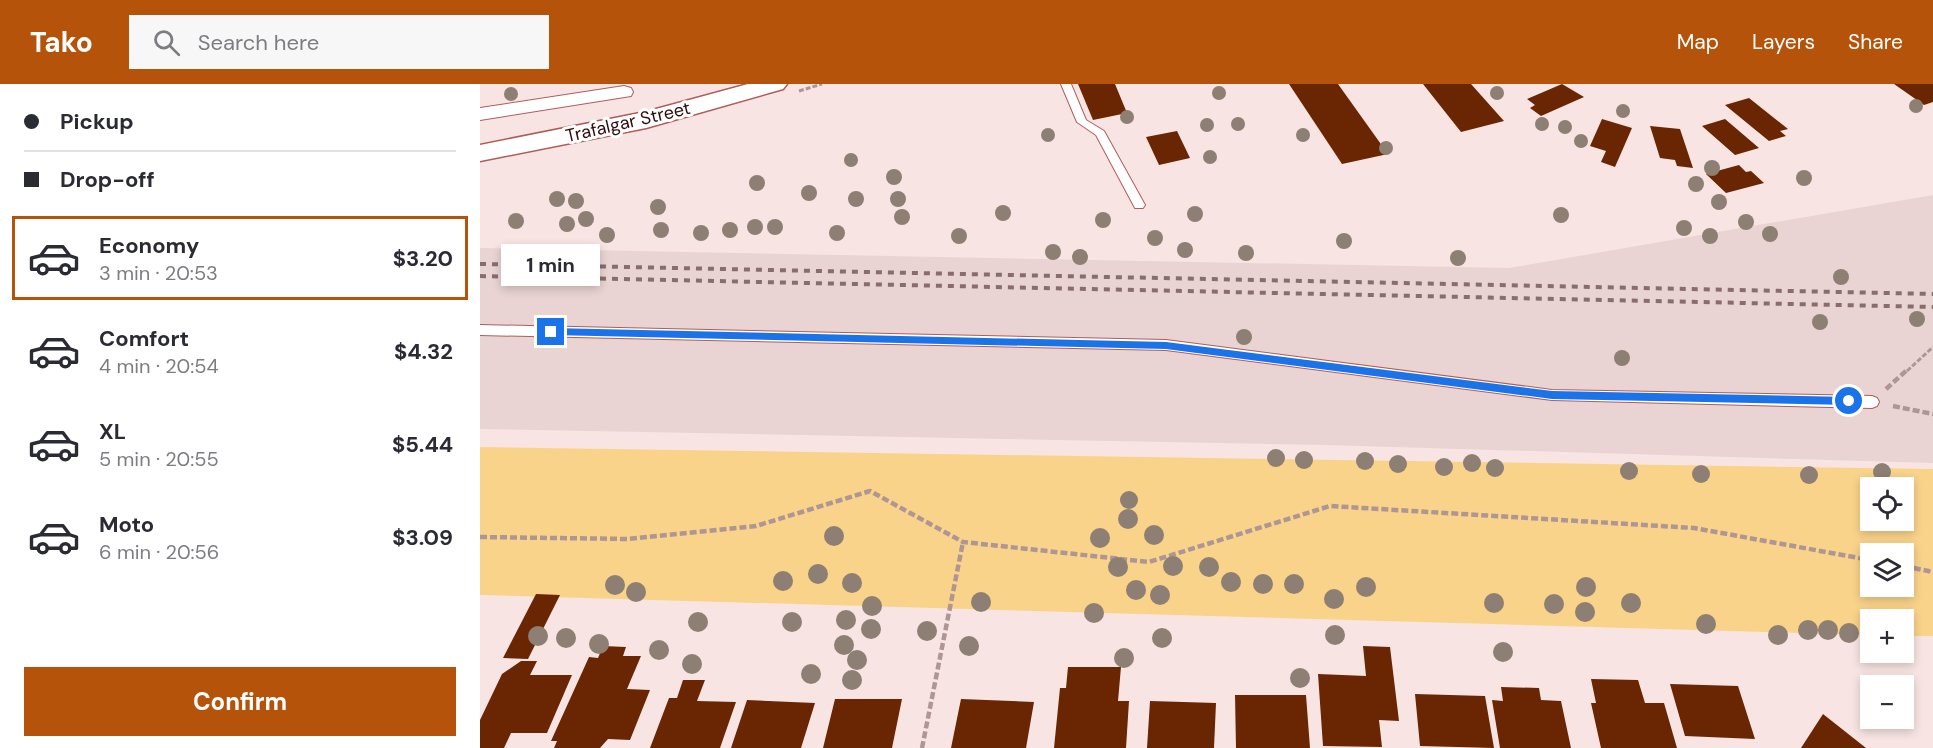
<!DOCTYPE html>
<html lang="en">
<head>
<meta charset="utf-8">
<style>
	body { margin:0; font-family:"DM Sans",sans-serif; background:#f7f7f7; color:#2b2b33; height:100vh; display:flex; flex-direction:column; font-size:22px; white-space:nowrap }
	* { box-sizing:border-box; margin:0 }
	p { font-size:20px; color:#7c7c81 }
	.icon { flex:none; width:33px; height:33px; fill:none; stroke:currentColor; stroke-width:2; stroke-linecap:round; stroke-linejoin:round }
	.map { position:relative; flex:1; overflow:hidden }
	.side { display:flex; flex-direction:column; background:#fff; width:480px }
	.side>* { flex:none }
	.top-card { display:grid; align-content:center; height:132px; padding:0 24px; background:#fff }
	.controls { position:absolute; left:1380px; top:393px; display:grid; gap:12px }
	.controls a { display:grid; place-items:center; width:54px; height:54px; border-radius:0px; background:#fff; box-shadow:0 3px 9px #0003; font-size:30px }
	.end { position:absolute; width:27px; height:27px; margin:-14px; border:8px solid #1a73e8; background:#fff; box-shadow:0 0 0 3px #fff }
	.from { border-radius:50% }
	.bubble { position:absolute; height:42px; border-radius:0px; background:#fff; box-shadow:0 3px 9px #0003; font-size:20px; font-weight:700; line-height:42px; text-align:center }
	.top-card b { display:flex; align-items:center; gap:21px; height:57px; font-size:22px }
	.top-card b+b { border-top:2px solid #e1e1e2 }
	.top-card i { width:15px; height:15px; background:#2b2b33 }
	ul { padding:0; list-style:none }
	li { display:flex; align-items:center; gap:18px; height:84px; margin:0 12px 9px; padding:0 12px; border:3px solid transparent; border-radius:0px }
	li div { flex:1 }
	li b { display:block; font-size:22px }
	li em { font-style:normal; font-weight:700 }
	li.selected { border-color:#b45309 }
	li>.icon { width:54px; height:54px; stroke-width:1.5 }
	.button { display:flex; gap:12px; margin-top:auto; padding:12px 24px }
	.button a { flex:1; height:69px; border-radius:0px; background:#b45309; color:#fff; font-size:24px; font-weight:700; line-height:69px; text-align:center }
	header { display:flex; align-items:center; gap:36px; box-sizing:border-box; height:84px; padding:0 30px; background:#b45309; color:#fff }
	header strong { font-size:28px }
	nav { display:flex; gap:33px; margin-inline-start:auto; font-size:21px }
	.search { width:420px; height:54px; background:#f7f7f7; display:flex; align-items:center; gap:15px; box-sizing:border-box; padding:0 21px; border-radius:0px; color:#7c7c81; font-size:22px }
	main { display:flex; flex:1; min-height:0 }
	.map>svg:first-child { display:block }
</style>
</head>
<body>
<header>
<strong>Tako</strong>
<div class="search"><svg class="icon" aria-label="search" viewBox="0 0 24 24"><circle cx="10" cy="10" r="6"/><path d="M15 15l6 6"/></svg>Search here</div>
<nav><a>Map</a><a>Layers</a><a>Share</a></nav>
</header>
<main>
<section class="side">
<div class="top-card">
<b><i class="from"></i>Pickup</b>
<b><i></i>Drop-off</b>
</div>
<ul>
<li class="selected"><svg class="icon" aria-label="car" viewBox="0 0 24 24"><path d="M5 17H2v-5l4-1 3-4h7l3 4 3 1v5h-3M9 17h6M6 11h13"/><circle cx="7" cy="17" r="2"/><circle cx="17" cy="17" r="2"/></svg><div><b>Economy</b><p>3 min · 20:53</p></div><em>$3.20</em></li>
<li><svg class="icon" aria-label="car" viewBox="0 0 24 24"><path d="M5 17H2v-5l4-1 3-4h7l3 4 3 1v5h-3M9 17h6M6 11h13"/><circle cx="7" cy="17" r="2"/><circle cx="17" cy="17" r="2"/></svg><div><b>Comfort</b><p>4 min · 20:54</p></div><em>$4.32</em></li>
<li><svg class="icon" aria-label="car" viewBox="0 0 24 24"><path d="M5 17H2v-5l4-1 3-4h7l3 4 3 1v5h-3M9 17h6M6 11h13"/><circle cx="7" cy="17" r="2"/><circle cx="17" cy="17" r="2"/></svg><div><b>XL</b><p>5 min · 20:55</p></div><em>$5.44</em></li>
<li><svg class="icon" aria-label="car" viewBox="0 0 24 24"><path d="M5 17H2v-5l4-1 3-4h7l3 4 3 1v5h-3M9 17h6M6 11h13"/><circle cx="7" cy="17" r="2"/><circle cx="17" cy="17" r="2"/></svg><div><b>Moto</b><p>6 min · 20:56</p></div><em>$3.09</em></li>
</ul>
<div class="button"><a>Confirm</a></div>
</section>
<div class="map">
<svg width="1453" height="664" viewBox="0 0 1453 664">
	<rect width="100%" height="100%" fill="#f8e5e3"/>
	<!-- built -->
	<path fill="#e9d4d3" d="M1453 111V379L846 361 0 345V164L1029 184Z"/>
	<!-- green -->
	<path fill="#fad38a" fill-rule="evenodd" d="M0 363 1453 385V552H1424V536H1390V551L0 511ZM1390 404H1424V436H1390ZM1390 470H1424V502H1390Z"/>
	<!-- building -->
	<path fill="#6a2502" d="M598 0H635L647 29 613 36Z
		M809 0H858L908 70 862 80Z
		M943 0H991L1024 37 981 48Z
		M1082 0 1104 13 1061 32 1050 24 1055 21 1047 15Z
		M1414 0H1453V18L1444 21Z
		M1269 14 1308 45 1300 47 1306 52 1289 57 1245 21Z
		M1122 35 1152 44 1135 83 1121 78 1126 67 1110 62Z
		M1245 35 1279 64 1255 71 1222 42Z
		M1170 42 1200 45 1213 84 1197 82 1195 76 1180 74Z
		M697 47 710 74 679 81 666 53Z
		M1259 81 1266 88 1271 87 1284 99 1246 109 1226 90Z
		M56 510 80 511 48 575 23 574Z
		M123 562 146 563 143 572H161L147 605 170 606 150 656 128 655 120 664H74L77 657H71L109 573 118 574Z
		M883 562 910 563 919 637 899 636 902 663 843 662 838 590 886 592Z
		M41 577H57L50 591H92L67 649H31L24 664H0V636L22 590Z
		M588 583H641L638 617H649L646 664H574L580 604H586Z
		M1111 595 1158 596 1165 619H1184L1197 664H1121L1111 619H1116Z
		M203 596H225L217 617 256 618 240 664H170L189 614H197Z
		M1190 600 1258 602 1275 655 1205 652Z
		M1021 603 1059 604 1061 616 1081 617 1091 664H1020L1012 616 1023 617Z
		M935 610 1005 612 1014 664 940 662Z
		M755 611H826L830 664H756Z
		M355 615H422L412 664H343Z
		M481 615 554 618 546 664H471Z
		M267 616 335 619 321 664H251Z
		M670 617 736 619 734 664H667Z
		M1343 630 1386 664H1321Z"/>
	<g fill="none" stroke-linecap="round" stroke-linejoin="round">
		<!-- lane casing -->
		<g stroke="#af5d5b" stroke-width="2">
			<path id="lane" d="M581 0H591L606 36 624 47 665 121 663 124H655L616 51 597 38Z
				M0 241 686 256 1072 306 1392 312 1397 314 1399 318 1397 322 1392 324 1072 316 686 266 0 251Z"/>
		</g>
		<!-- street casing -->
		<g stroke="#af5d5b" stroke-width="2">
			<path id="street" d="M144 2 151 4 153 8 151 12 0 36V24Z"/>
		</g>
		<!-- secondary casing -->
		<g stroke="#af5d5b" stroke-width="3">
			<path id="secondary" d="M268 0H307L303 5 166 44 0 77V61L165 28Z"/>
		</g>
		<!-- path-far1 -->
		<path stroke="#ae9695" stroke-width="3" stroke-dasharray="5 2" stroke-linecap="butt" d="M319 7 342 0
			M1427 287 1453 263"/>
		<!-- path -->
		<path stroke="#ae9695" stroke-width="4.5" stroke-dasharray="7 3" stroke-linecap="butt" d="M1406 305 1428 285
			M1413 322 1453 330
			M0 453 148 455 276 442 390 407 483 458 669 478 850 422 1214 444 1390 476
			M1424 482 1453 488
			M442 664 483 458"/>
		<!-- lane -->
		<use href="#lane" fill="#fff" fill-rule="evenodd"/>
		<!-- street -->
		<use href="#street" fill="#fff" fill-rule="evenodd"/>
		<!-- secondary -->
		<use href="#secondary" fill="#fff" fill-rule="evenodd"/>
		<!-- rail -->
		<path stroke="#886d6c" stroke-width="4" stroke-dasharray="6 6" stroke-linecap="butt" d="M0 180 1453 210
			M0 192 1453 223"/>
	</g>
	<!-- trees -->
	<g fill="#8d7f74">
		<circle cx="739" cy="9" r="7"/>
		<circle cx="1017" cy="9" r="7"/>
		<circle cx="31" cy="10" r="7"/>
		<circle cx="1436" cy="22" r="7"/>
		<circle cx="1143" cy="27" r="7"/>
		<circle cx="647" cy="33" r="7"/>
		<circle cx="758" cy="40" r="7"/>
		<circle cx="1062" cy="40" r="7"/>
		<circle cx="727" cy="41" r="7"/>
		<circle cx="1085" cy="43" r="7"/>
		<circle cx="568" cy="51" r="7"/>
		<circle cx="823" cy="51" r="7"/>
		<circle cx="1101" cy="57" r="7"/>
		<circle cx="906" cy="64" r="7"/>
		<circle cx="730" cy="73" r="7"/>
		<circle cx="371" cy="76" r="7"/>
		<circle cx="1232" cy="84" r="8"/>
		<circle cx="414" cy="93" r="8"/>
		<circle cx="1324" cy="94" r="8"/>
		<circle cx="277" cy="99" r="8"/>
		<circle cx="1216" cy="100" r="8"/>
		<circle cx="329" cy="109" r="8"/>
		<circle cx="77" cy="115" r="8"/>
		<circle cx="376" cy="115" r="8"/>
		<circle cx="418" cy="115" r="8"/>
		<circle cx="96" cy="117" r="8"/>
		<circle cx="1239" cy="118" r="8"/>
		<circle cx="178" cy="123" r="8"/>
		<circle cx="523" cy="129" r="8"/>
		<circle cx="715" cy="130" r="8"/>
		<circle cx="1081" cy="131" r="8"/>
		<circle cx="422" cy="133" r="8"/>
		<circle cx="106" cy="135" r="8"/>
		<circle cx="623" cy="136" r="8"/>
		<circle cx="36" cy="137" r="8"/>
		<circle cx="1266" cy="138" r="8"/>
		<circle cx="87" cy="140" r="8"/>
		<circle cx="275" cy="143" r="8"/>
		<circle cx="295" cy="143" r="8"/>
		<circle cx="1204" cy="144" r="8"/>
		<circle cx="181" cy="146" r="8"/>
		<circle cx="250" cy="146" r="8"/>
		<circle cx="221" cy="149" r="8"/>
		<circle cx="357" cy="149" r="8"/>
		<circle cx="1290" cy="150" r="8"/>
		<circle cx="127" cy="151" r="8"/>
		<circle cx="479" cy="152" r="8"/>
		<circle cx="1230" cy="152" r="8"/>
		<circle cx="675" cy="154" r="8"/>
		<circle cx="864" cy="157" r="8"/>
		<circle cx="705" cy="166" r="8"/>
		<circle cx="573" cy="168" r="8"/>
		<circle cx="766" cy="169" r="8"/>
		<circle cx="600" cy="173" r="8"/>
		<circle cx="978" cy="174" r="8"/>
		<circle cx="1361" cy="193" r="8"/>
		<circle cx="1437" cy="235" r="8"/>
		<circle cx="1340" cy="238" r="8"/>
		<circle cx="764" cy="253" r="8"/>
		<circle cx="1142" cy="274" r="8"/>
		<circle cx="796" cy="374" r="9"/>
		<circle cx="824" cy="376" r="9"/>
		<circle cx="885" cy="377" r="9"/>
		<circle cx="992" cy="379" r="9"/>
		<circle cx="918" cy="380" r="9"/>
		<circle cx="964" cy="383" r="9"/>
		<circle cx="1015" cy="384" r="9"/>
		<circle cx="1149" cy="387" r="9"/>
		<circle cx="1402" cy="388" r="9"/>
		<circle cx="1221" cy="390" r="9"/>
		<circle cx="1329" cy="391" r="9"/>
		<circle cx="649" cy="416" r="9"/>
		<circle cx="648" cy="435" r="10"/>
		<circle cx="674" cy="451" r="10"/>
		<circle cx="354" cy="452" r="10"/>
		<circle cx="620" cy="454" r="10"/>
		<circle cx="693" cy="482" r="10"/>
		<circle cx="638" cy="483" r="10"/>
		<circle cx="729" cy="483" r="10"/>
		<circle cx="338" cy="490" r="10"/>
		<circle cx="303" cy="497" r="10"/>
		<circle cx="751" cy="498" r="10"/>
		<circle cx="372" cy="499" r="10"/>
		<circle cx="783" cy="500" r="10"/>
		<circle cx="814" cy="500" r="10"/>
		<circle cx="135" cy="501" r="10"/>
		<circle cx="886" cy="503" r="10"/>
		<circle cx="1106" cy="503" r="10"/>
		<circle cx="656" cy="506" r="10"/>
		<circle cx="156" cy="508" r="10"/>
		<circle cx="680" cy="511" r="10"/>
		<circle cx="854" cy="515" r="10"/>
		<circle cx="501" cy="518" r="10"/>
		<circle cx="1014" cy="519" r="10"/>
		<circle cx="1151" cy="519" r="10"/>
		<circle cx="1074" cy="520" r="10"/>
		<circle cx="392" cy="522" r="10"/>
		<circle cx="1105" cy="528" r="10"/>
		<circle cx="614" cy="529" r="10"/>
		<circle cx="366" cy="536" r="10"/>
		<circle cx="218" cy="538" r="10"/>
		<circle cx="312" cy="538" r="10"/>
		<circle cx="1226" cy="540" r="10"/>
		<circle cx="391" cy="545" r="10"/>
		<circle cx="1328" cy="546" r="10"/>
		<circle cx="1348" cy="546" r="10"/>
		<circle cx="447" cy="547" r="10"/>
		<circle cx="1369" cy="549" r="10"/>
		<circle cx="855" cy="551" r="10"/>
		<circle cx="1298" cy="551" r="10"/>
		<circle cx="58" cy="552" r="10"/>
		<circle cx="86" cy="554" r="10"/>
		<circle cx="682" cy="554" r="10"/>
		<circle cx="119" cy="560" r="10"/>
		<circle cx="364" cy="561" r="10"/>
		<circle cx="489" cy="562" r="10"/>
		<circle cx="179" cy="566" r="10"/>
		<circle cx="1023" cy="568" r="10"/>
		<circle cx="644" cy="574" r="10"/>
		<circle cx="377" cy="576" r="10"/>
		<circle cx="212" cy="580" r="10"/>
		<circle cx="331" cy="590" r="10"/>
		<circle cx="820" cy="594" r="10"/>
		<circle cx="372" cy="596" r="10"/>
	</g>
	<!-- route -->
	<path fill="#1a73e8" d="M71 244 686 258 1072 307 1369 313 1374 317 1369 321 1072 315 686 265 71 251 66 248Z"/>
	<g text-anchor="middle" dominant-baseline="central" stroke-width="6" stroke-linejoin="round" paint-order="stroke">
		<!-- far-street labels -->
		<g font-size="18" fill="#2e0d0d" stroke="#fff">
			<text transform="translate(148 38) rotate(-13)">Trafalgar Street</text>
		</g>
	</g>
</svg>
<div class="controls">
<a><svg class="icon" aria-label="locate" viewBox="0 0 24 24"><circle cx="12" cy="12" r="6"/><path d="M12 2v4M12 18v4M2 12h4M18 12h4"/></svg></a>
<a><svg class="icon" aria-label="layers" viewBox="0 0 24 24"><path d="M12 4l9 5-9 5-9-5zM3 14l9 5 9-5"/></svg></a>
<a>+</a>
<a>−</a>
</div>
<i class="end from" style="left:1369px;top:317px"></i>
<i class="end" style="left:71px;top:248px"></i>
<div class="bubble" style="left:21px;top:160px;width:99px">1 min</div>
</div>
</main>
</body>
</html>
